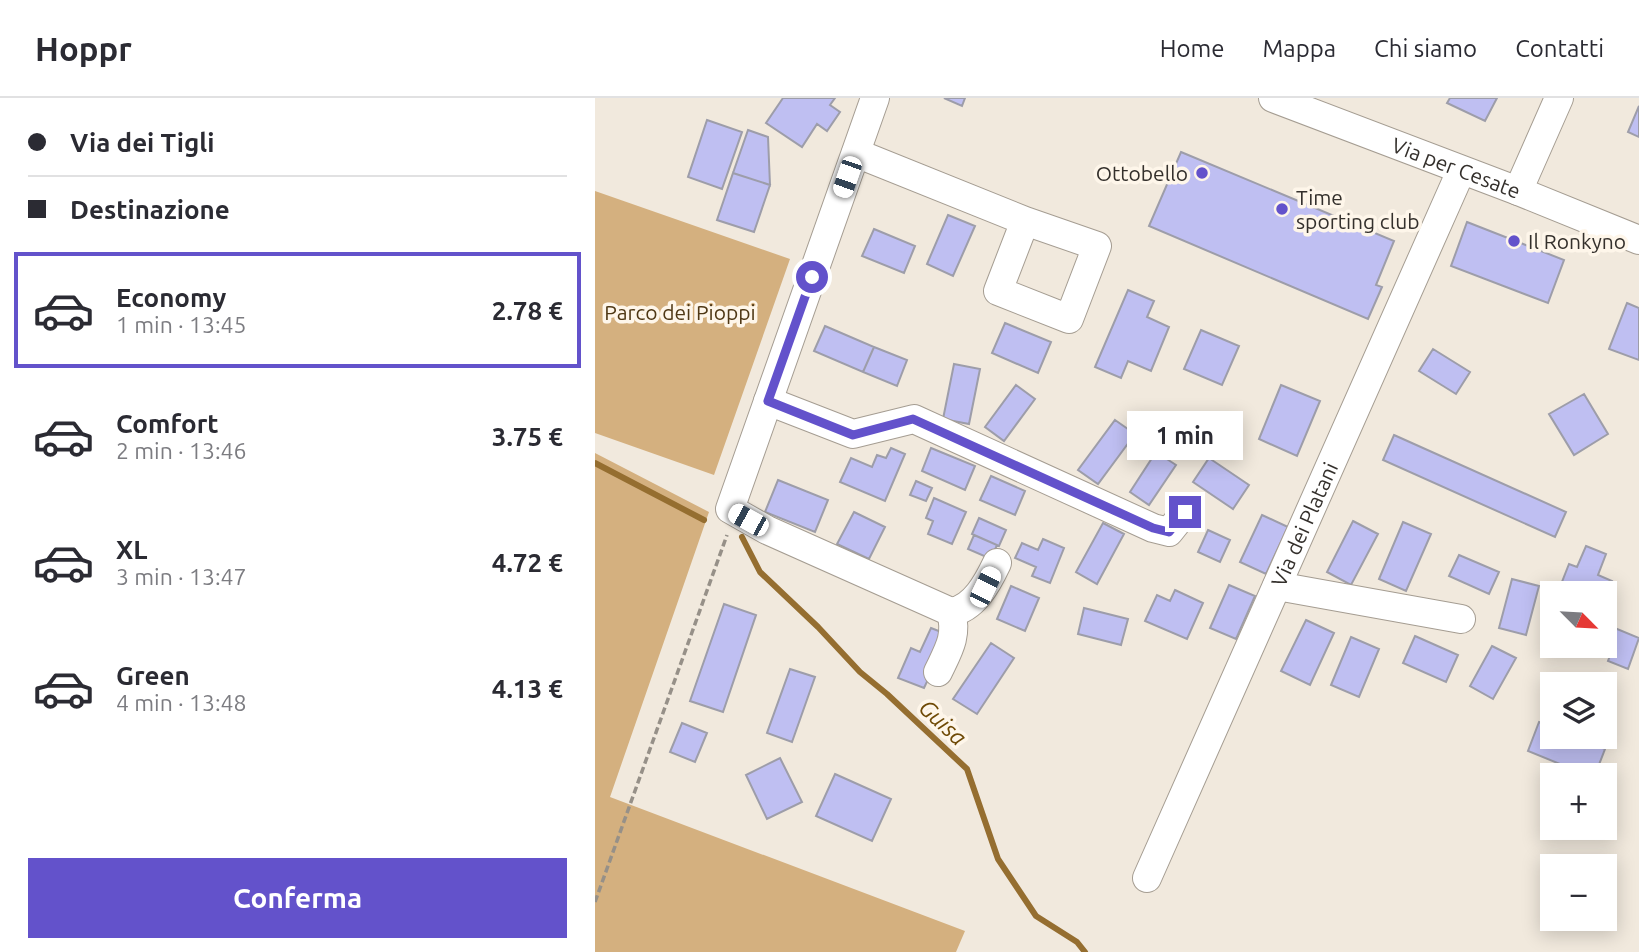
<!DOCTYPE html>
<html lang="it">
<head>
<meta charset="utf-8">
<style>
	body { margin:0; font-family:Ubuntu,sans-serif; background:#f7f7f7; color:#2b2b33; height:100vh; display:flex; flex-direction:column; font-size:26px; white-space:nowrap }
	* { box-sizing:border-box; margin:0 }
	p { font-size:23px; color:#7c7c81 }
	.icon { flex:none; width:38px; height:38px; fill:none; stroke:currentColor; stroke-width:2; stroke-linecap:round; stroke-linejoin:round }
	.map { position:relative; flex:1; overflow:hidden }
	.panel { display:flex; flex-direction:column; background:#fff; width:595px }
	.panel>* { flex:none }
	.banner { display:grid; align-content:center; height:154px; padding:0 28px; background:#fff }
	.needle { width:46px; rotate:114deg }
	.fabs { position:absolute; left:945px; top:483px; display:grid; gap:14px }
	.fabs a { display:grid; place-items:center; width:77px; height:77px; border-radius:0px; background:#fff; box-shadow:0 4px 18px #0003; font-size:35px }
	.end { position:absolute; width:32px; height:32px; margin:-16px; border:9px solid #6352cb; background:#fff; box-shadow:0 0 0 4px #fff }
	.from { border-radius:50% }
	.bubble { position:absolute; height:49px; border-radius:0px; background:#fff; box-shadow:0 4px 18px #0003; font-size:23px; font-weight:700; line-height:49px; text-align:center }
	.car { position:absolute; width:21px; height:42px; margin:-21px -10px; border-radius:9px; box-shadow:0 0 5px 2px #0007; background:linear-gradient(#fff 24%,#345 0 40%,#fff 0 76%,#345 0 86%,#fff 0) }
	.banner b { display:flex; align-items:center; gap:24px; height:66px; font-size:26px }
	.banner b+b { border-top:2px solid #e1e1e2 }
	.banner i { width:18px; height:18px; background:#2b2b33 }
	ul { padding:0; list-style:none }
	li { display:flex; align-items:center; gap:21px; height:116px; margin:0 14px 10px; padding:0 14px; border:4px solid transparent; border-radius:0px }
	li div { flex:1 }
	li b { display:block; font-size:26px }
	li em { font-style:normal; font-weight:700 }
	li.current { border-color:#6352cb }
	li>.icon { width:63px; height:63px; stroke-width:1.5 }
	.cta { display:flex; gap:14px; margin-top:auto; padding:14px 28px }
	.cta a { flex:1; height:80px; border-radius:0px; background:#6352cb; color:#fff; font-size:28px; font-weight:700; line-height:80px; text-align:center }
	header { display:flex; align-items:center; gap:42px; box-sizing:border-box; height:98px; padding:0 35px; background:#fff; border-bottom:2px solid #e1e1e2 }
	header strong { font-size:33px }
	nav { display:flex; gap:38px; margin-inline-start:auto; font-size:24px }
	main { display:flex; flex:1; min-height:0 }
	.map>svg:first-child { display:block }
</style>
</head>
<body>
<header>
<strong>Hoppr</strong>
<nav><a>Home</a><a>Mappa</a><a>Chi siamo</a><a>Contatti</a></nav>
</header>
<main>
<section class="panel">
<div class="banner">
<b><i class="from"></i>Via dei Tigli</b>
<b><i></i>Destinazione</b>
</div>
<ul>
<li class="current"><svg class="icon" aria-label="car" viewBox="0 0 24 24"><path d="M5 17H2v-5l4-1 3-4h7l3 4 3 1v5h-3M9 17h6M6 11h13"/><circle cx="7" cy="17" r="2"/><circle cx="17" cy="17" r="2"/></svg><div><b>Economy</b><p>1 min · 13:45</p></div><em>2.78 €</em></li>
<li><svg class="icon" aria-label="car" viewBox="0 0 24 24"><path d="M5 17H2v-5l4-1 3-4h7l3 4 3 1v5h-3M9 17h6M6 11h13"/><circle cx="7" cy="17" r="2"/><circle cx="17" cy="17" r="2"/></svg><div><b>Comfort</b><p>2 min · 13:46</p></div><em>3.75 €</em></li>
<li><svg class="icon" aria-label="car" viewBox="0 0 24 24"><path d="M5 17H2v-5l4-1 3-4h7l3 4 3 1v5h-3M9 17h6M6 11h13"/><circle cx="7" cy="17" r="2"/><circle cx="17" cy="17" r="2"/></svg><div><b>XL</b><p>3 min · 13:47</p></div><em>4.72 €</em></li>
<li><svg class="icon" aria-label="car" viewBox="0 0 24 24"><path d="M5 17H2v-5l4-1 3-4h7l3 4 3 1v5h-3M9 17h6M6 11h13"/><circle cx="7" cy="17" r="2"/><circle cx="17" cy="17" r="2"/></svg><div><b>Green</b><p>4 min · 13:48</p></div><em>4.13 €</em></li>
</ul>
<div class="cta"><a>Conferma</a></div>
</section>
<div class="map">
<svg width="1044" height="854" viewBox="0 0 1044 854">
	<rect width="100%" height="100%" fill="#f1e9dd"/>
	<!-- green -->
	<path fill="#d4b07f" d="M0 93 195 161 119 377 0 335Z
		M0 355 114 414 15 699 370 833 361 854H0Z"/>
	<g fill="none" stroke-linecap="round" stroke-linejoin="round">
		<!-- stream -->
		<path stroke="#956e30" stroke-width="6" d="M0 365 109 422
			M147 439 165 474 223 529 265 574 292 596 372 671 403 761 441 818 482 844 490 854"/>
	</g>
	<!-- building -->
	<path fill="#bfbff2" stroke="#9d9da9" stroke-width="2" d="M188 0H240L235 7 245 14 232 33 222 26 207 49 171 25Z
		M349 0H370L367 8Z
		M855 0H902L890 23 852 5Z
		M1044 8V39L1033 34Z
		M112 22 147 34 127 91 93 79Z
		M153 32 173 39 175 87 138 75Z
		M586 54 799 143 781 187 787 189 773 221 554 128Z
		M138 75 175 87 159 134 122 122Z
		M353 117 380 128 358 178 332 166Z
		M872 124 969 162 953 205 856 168Z
		M279 131 320 148 309 175 267 158Z
		M533 192 559 203 552 219 574 229 556 273 533 263 526 280 500 269Z
		M1032 205 1044 210V262L1014 251Z
		M410 225 456 244 443 275 397 255Z
		M230 228 279 249 268 274 219 253Z
		M606 232 644 248 627 287 589 271Z
		M279 249 312 262 302 288 268 274Z
		M838 251 875 274 861 296 824 273Z
		M359 266 385 271 374 326 348 321Z
		M421 287 440 301 409 343 390 329Z
		M686 287 725 303 702 358 664 341Z
		M989 296 1013 336 979 357 954 316Z
		M520 322 540 336 503 386 483 372Z
		M799 337 971 414 960 439 788 362Z
		M296 350 310 356 290 403 245 384 256 360 277 369 282 357 291 360Z
		M336 350 380 368 370 392 327 373Z
		M561 354 581 367 554 407 535 394Z
		M614 360 654 387 638 411 598 384Z
		M396 378 430 393 420 417 385 402Z
		M183 382 233 402 220 434 170 414Z
		M321 383 337 390 331 403 315 397Z
		M339 400 371 414 357 446 333 436 338 423 331 420Z
		M259 414 290 429 274 461 242 446Z
		M667 417 693 429 671 476 645 464Z
		M384 420 411 432 404 448 377 436Z
		M758 423 783 436 756 487 732 474Z
		M808 424 836 436 811 493 784 481Z
		M508 425 529 436 502 486 481 474Z
		M613 432 635 442 625 464 603 454Z
		M379 437 402 447 396 461 373 451Z
		M448 441 469 450 455 485 437 478 441 469 420 460 427 445 443 452Z
		M991 448 1011 456 1003 477 1017 483 1010 501V495H981L965 489 974 466 982 469Z
		M864 457 904 474 894 496 854 478Z
		M917 481 944 488 931 537 904 530Z
		M634 487 660 498 641 541 615 530Z
		M416 488 444 500 430 533 402 521Z
		M580 492 608 505 592 541 550 523 562 497 575 503Z
		M129 506 161 517 128 614 95 603Z
		M489 510 533 521 526 547 483 536Z
		M711 522 739 535 715 587 686 573Z
		M1010 526 1044 540 1033 571 1013 563 1016 555 998 548H1010Z
		M336 530 354 537 329 590 303 580 316 550 325 554Z
		M820 538 863 557 851 584 808 565Z
		M756 539 784 551 764 599 736 587Z
		M396 545 419 560 382 616 358 601Z
		M897 548 921 560 898 601 875 588Z
		M195 571 220 579 197 644 172 635Z
		M944 624 957 630V639H980L1010 651 1000 677H992L933 653Z
		M87 625 112 635 100 664 75 654Z
		M185 660 207 704 172 721 151 677Z
		M240 676 296 701 277 743 221 718Z"/>
	<g fill="none" stroke-linecap="round" stroke-linejoin="round">
		<!-- minor casing -->
		<g stroke="#a59d92" stroke-width="30">
			<g id="minor">
				<path d="M280 0 135 411 172 432 356 514C379 511 393 484 402 465"/>
				<path id="s1" d="M678 0 923 93 1044 142"/>
				<path d="M261 55 430 123 502 148 474 221 403 193 430 123"/>
				<path d="M923 93 964 0"/>
				<path d="M173 303 258 336 319 321 558 430 574 434 590 414"/>
				<path d="M682 488 866 521"/>
				<path d="M343 574C353 553 363 538 356 514"/>
				<path id="s2" d="M552 780 866 73"/>
			</g>
		</g>
		<!-- path -->
		<path stroke="#969088" stroke-width="3.5" stroke-dasharray="7 3.5" stroke-linecap="butt" d="M0 804 132 437"/>
		<!-- minor -->
		<use href="#minor" stroke="#fff" stroke-width="28"/>
	</g>
	<g fill="none" stroke-linecap="round" stroke-linejoin="round">
		<!-- route -->
		<path stroke="#6352cb" stroke-width="9" d="M217 179 173 303 258 337 318 321 558 430 574 434 590 414"/>
	</g>
	<!-- markers -->
	<g fill="#6352cb" stroke="#fef6ea" stroke-width="2.5">
		<circle cx="607" cy="75" r="7"/>
		<circle cx="687" cy="111" r="7"/>
		<circle cx="919" cy="143" r="7"/>
	</g>
	<g text-anchor="middle" dominant-baseline="central" stroke-width="7" stroke-linejoin="round" paint-order="stroke">
		<!-- street labels -->
		<g font-size="21" fill="#34302c" stroke="#fef6ea">
			<text stroke="none"><textPath href="#s1" startOffset="196">Via per Cesate</textPath></text>
			<text stroke="none"><textPath href="#s2" startOffset="387">Via dei Platani</textPath></text>
		</g>
		<!-- poi labels -->
		<g font-size="21" fill="#34302c" stroke="#fef6ea" text-anchor="start">
			<text x="593" y="75" text-anchor="end">Ottobello</text>
			<text x="701" y="99">Time<tspan x="701" dy="24">sporting club</tspan></text>
			<text x="933" y="143">Il Ronkyno</text>
		</g>
		<!-- park labels -->
		<g font-size="21" fill="#4f3815" stroke="#fef6ea">
			<text x="85" y="214">Parco dei Pioppi</text>
		</g>
		<!-- water labels -->
		<g font-size="23" font-style="italic" fill="#6f4a06" stroke="#fef6ea">
			<text transform="translate(348 624) rotate(43)">Guisa</text>
		</g>
	</g>
</svg>
<div class="fabs">
<a><svg class="needle" viewBox="-14 -14 28 28"><path d="M0-13l5 13h-10z" fill="#e53935"/><path d="M0 13l5-13h-10z" fill="#7c7c81"/></svg></a>
<a><svg class="icon" aria-label="layers" viewBox="0 0 24 24"><path d="M12 4l9 5-9 5-9-5zM3 14l9 5 9-5"/></svg></a>
<a>+</a>
<a>−</a>
</div>
<i class="end from" style="left:217px;top:179px"></i>
<i class="end" style="left:590px;top:414px"></i>
<div class="bubble" style="left:532px;top:313px;width:116px">1 min</div>
<i class="car" style="left:252px;top:79px;rotate:199deg"></i>
<i class="car" style="left:153px;top:422px;rotate:299deg"></i>
<i class="car" style="left:390px;top:489px;rotate:26deg"></i>
</div>
</main>
</body>
</html>
